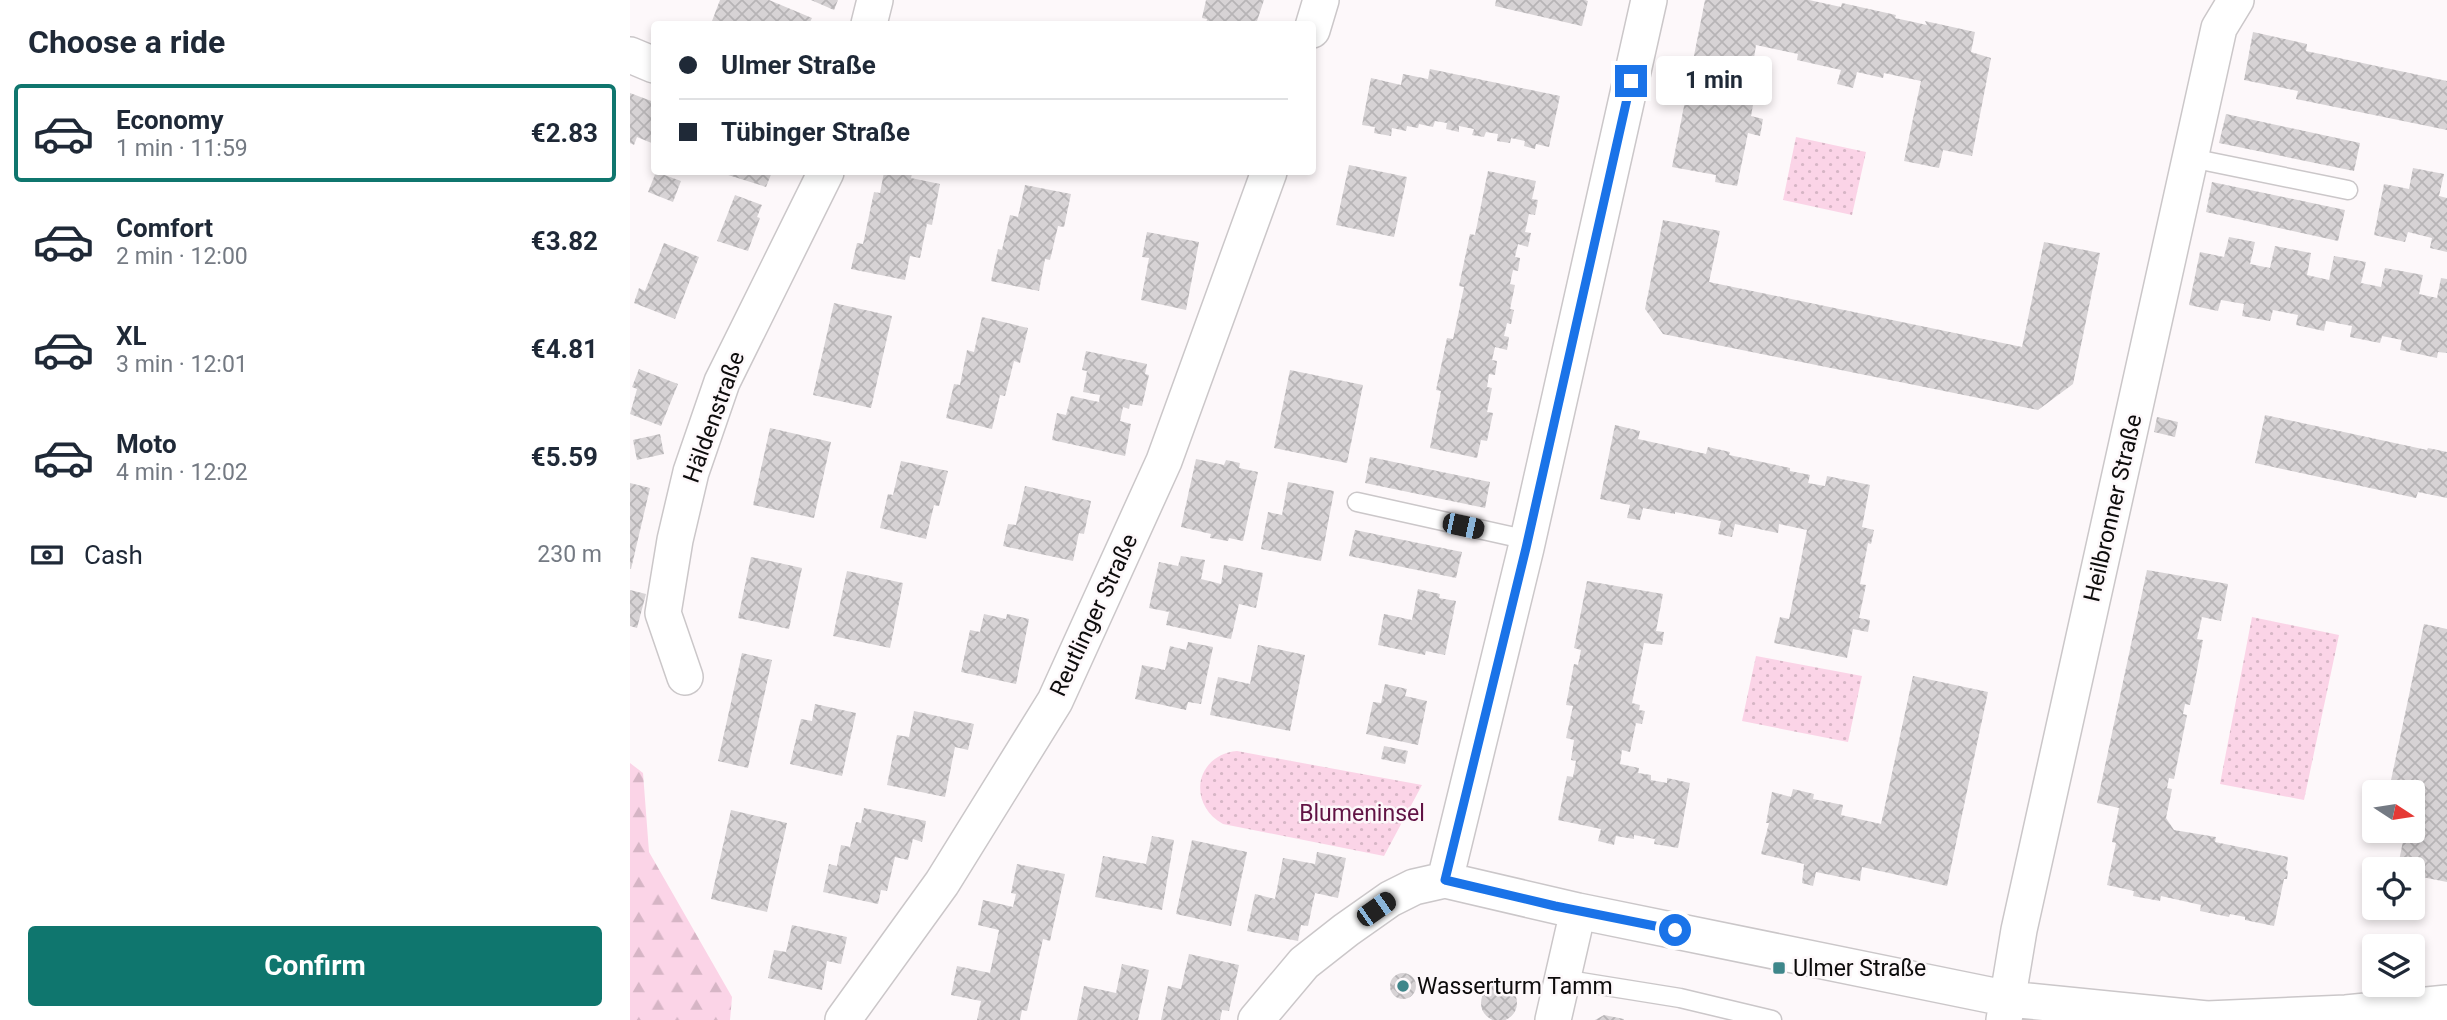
<!DOCTYPE html>
<html lang="en">
<head>
<meta charset="utf-8">
<style>
	body { margin:0; font-family:Roboto,sans-serif; background:#f2f2f3; color:#1f2937; height:100vh; display:flex; flex-direction:column; font-size:26px; white-space:nowrap }
	* { box-sizing:border-box; margin:0 }
	p { font-size:23px; color:#747a83 }
	.icon { flex:none; width:38px; height:38px; fill:none; stroke:currentColor; stroke-width:2; stroke-linecap:round; stroke-linejoin:round }
	.map { position:relative; flex:1; overflow:hidden }
	.panel { display:flex; flex-direction:column; background:#fff; width:630px }
	.panel>* { flex:none }
	.hud { position:absolute; left:21px; top:21px; width:665px; height:154px; border-radius:7px; box-shadow:0 4px 10px #0003; display:grid; align-content:center; height:154px; padding:0 28px; background:#fff }
	.needle { width:46px; rotate:102deg }
	.tools { position:absolute; left:1732px; top:780px; display:grid; gap:14px }
	.tools a { display:grid; place-items:center; width:63px; height:63px; border-radius:7px; background:#fff; box-shadow:0 4px 10px #0003; font-size:35px }
	.end { position:absolute; width:32px; height:32px; margin:-16px; border:9px solid #1a73e8; background:#fff; box-shadow:0 0 0 4px #fff }
	.from { border-radius:50% }
	.bubble { position:absolute; height:49px; border-radius:7px; background:#fff; box-shadow:0 4px 10px #0003; font-size:23px; font-weight:700; line-height:49px; text-align:center }
	.car { position:absolute; width:21px; height:42px; margin:-21px -10px; border-radius:9px; box-shadow:0 0 5px 2px #0007; background:linear-gradient(#222 24%,#8ab4d8 0 40%,#222 0 76%,#8ab4d8 0 86%,#222 0) }
	.hud b { display:flex; align-items:center; gap:24px; height:66px; font-size:26px }
	.hud b+b { border-top:2px solid #e0e1e3 }
	.hud i { width:18px; height:18px; background:#1f2937 }
	ul { padding:0; list-style:none }
	li { display:flex; align-items:center; gap:21px; height:98px; margin:0 14px 10px; padding:0 14px; border:4px solid transparent; border-radius:7px }
	li div { flex:1 }
	li b { display:block; font-size:26px }
	li em { font-style:normal; font-weight:700 }
	li.selected { border-color:#0f766e }
	li>.icon { width:63px; height:63px; stroke-width:1.5 }
	h2 { padding:0 28px; font-size:32px; line-height:84px }
	.pay { display:flex; align-items:center; gap:18px; height:77px; padding:0 28px; font-size:26px }
	.pay p { margin-inline-start:auto }
	.action { display:flex; gap:14px; margin-top:auto; padding:14px 28px }
	.action a { flex:1; height:80px; border-radius:7px; background:#0f766e; color:#fff; font-size:28px; font-weight:700; line-height:80px; text-align:center }
	main { display:flex; flex:1; min-height:0 }
	.map>svg:first-child { display:block }
</style>
</head>
<body>
<main>
<section class="panel">
<h2>Choose a ride</h2>
<ul>
<li class="selected"><svg class="icon" aria-label="car" viewBox="0 0 24 24"><path d="M5 17H2v-5l4-1 3-4h7l3 4 3 1v5h-3M9 17h6M6 11h13"/><circle cx="7" cy="17" r="2"/><circle cx="17" cy="17" r="2"/></svg><div><b>Economy</b><p>1 min · 11:59</p></div><em>€2.83</em></li>
<li><svg class="icon" aria-label="car" viewBox="0 0 24 24"><path d="M5 17H2v-5l4-1 3-4h7l3 4 3 1v5h-3M9 17h6M6 11h13"/><circle cx="7" cy="17" r="2"/><circle cx="17" cy="17" r="2"/></svg><div><b>Comfort</b><p>2 min · 12:00</p></div><em>€3.82</em></li>
<li><svg class="icon" aria-label="car" viewBox="0 0 24 24"><path d="M5 17H2v-5l4-1 3-4h7l3 4 3 1v5h-3M9 17h6M6 11h13"/><circle cx="7" cy="17" r="2"/><circle cx="17" cy="17" r="2"/></svg><div><b>XL</b><p>3 min · 12:01</p></div><em>€4.81</em></li>
<li><svg class="icon" aria-label="car" viewBox="0 0 24 24"><path d="M5 17H2v-5l4-1 3-4h7l3 4 3 1v5h-3M9 17h6M6 11h13"/><circle cx="7" cy="17" r="2"/><circle cx="17" cy="17" r="2"/></svg><div><b>Moto</b><p>4 min · 12:02</p></div><em>€5.59</em></li>
</ul>
<div class="pay"><svg class="icon" aria-label="cash" viewBox="0 0 24 24"><path d="M3 7h18v10H3z"/><circle cx="12" cy="12" r="2"/></svg>Cash<p>230 m</p></div>
<div class="action"><a>Confirm</a></div>
</section>
<div class="map">
<svg width="1817" height="1020" viewBox="0 0 1817 1020">
	<defs>
		<pattern id="grass-dots" width="8" height="8" patternUnits="userSpaceOnUse" patternTransform="scale(1.75)"><rect width="8" height="8" fill="#fbd4e7"/><path d="M2 2h.1M6 6h.1" fill="none" stroke="#d6b5c5" stroke-width="1.8" stroke-linecap="round"/></pattern>
		<pattern id="forest-firs" width="22" height="20" patternUnits="userSpaceOnUse" patternTransform="scale(1.75)"><rect width="22" height="20" fill="#fbd4e7"/><path d="M5 1l3.5 6h-7zM16 11l3.5 6h-7z" fill="#d6b5c5"/></pattern>
		<pattern id="building-cross-hatch" width="8" height="8" patternUnits="userSpaceOnUse" patternTransform="scale(1.75)"><rect width="8" height="8" fill="#d7d3d5"/><path d="M0 0l8 8M0 8l8-8" fill="none" stroke="#b7b4b6"/></pattern>
	</defs>
	<rect width="100%" height="100%" fill="#fdf8fa"/>
	<!-- grass -->
	<path fill="url(#grass-dots)" d="M1166 137 1236 152 1222 215 1153 200Z
		M1622 617 1709 635 1674 800 1590 784Z
		M1126 656 1232 676 1218 742 1112 721Z
		M607 751 792 785 754 856 593 824C557 804 565 755 607 751Z"/>
	<!-- forest -->
	<path fill="url(#forest-firs)" d="M0 763 13 773 19 852 102 997 100 1020H0Z"/>
	<!-- building -->
	<path fill="url(#building-cross-hatch)" d="M90 0H139L182 18 179 24H90L82 21Z
		M181 0H208L204 10Z
		M576 0H634L626 24H576L577 19 572 18Z
		M866 0H955L958 1 952 26 865 6Z
		M1075 0H1179L1211 7 1212 3 1266 15 1265 18 1297 25 1295 21 1345 32 1341 52 1361 58 1342 156 1313 150 1309 168 1274 161 1291 81 1254 73 1253 78 1227 72 1223 88 1207 84 1211 70 1167 60 1168 54 1126 45 1122 71 1119 70 1115 86 1126 88 1121 116 1133 119 1130 136 1118 133 1107 186 1085 182 1086 175 1042 167Z
		M1623 32 1677 44 1676 51 1817 81V130L1666 99 1668 91 1614 80Z
		M800 69 930 96 919 147 906 144 905 149 894 146 895 141 881 138 880 143 867 141 868 134 856 132 854 137 842 135 844 129 829 126V132L816 129 817 123 805 121 803 127 789 124 788 128 777 126 776 131 762 128 761 136 744 133 745 127 732 125 741 78 771 85 773 74 798 79Z
		M0 93 24 102V144L7 137 4 145 0 143Z
		M1596 114 1730 143 1724 171 1589 143Z
		M719 165 777 177 764 237 706 225Z
		M1783 168 1814 174 1809 196 1817 198V252L1800 248 1802 238 1778 232 1775 242 1744 235 1754 184 1779 189Z
		M858 171 906 181 902 199 908 200 905 215 899 214 895 232 901 233 898 247 888 244 885 257 890 258 888 271 883 270 880 284 885 285 880 309 884 310 881 324 877 323 874 336 879 337 877 350 865 347 862 360 867 361 865 375 859 374 857 387 862 388 857 412 863 413 857 441 851 440 847 458 800 448 811 391 806 390 817 338 823 339 834 287 829 286 840 234 845 235Z
		M26 172 51 181 43 202 18 192Z
		M96 172H142L136 187 95 174Z
		M254 172 282 174 281 178 310 184 302 225 297 224 290 258 280 256 275 280 221 269 227 243 233 244 244 192 250 193Z
		M1582 182 1715 210 1708 241 1576 212Z
		M395 185 441 194 434 227 428 226 420 260 415 259 409 291 361 281 368 249 372 250 380 215 388 217Z
		M105 195 132 205 127 217 130 218 118 251 87 241Z
		M1033 220 1090 231 1079 282 1392 347 1414 242 1470 253 1443 384 1408 410 1033 334 1015 309Z
		M517 232 569 242 556 310 511 300 519 258 512 257Z
		M1599 237 1625 242 1620 264 1640 268 1645 246 1681 253 1677 275 1699 280 1704 256 1736 262 1731 283 1751 287 1755 268 1793 275 1789 294 1807 298 1811 278 1817 279V353L1808 352 1807 358 1770 350 1772 340 1752 336 1750 343 1720 337 1722 326 1696 321 1694 331 1666 325 1668 315 1643 310 1640 321 1612 316 1614 304 1591 300 1588 311 1559 305 1570 252 1594 257Z
		M34 243 69 257 45 319 4 303 9 288 15 291Z
		M204 303 262 316 241 408 183 395Z
		M352 317 398 328 390 363 384 361 375 396 370 395 362 429 316 418 324 384 330 385 337 350 344 352Z
		M456 351 517 364 515 374 519 375 512 406 500 404 499 409 493 407 490 421 501 424 495 456 422 440 427 413 436 415 441 396 469 402 470 395 453 392 457 371 452 370Z
		M9 369 48 384 31 426 0 414 7 389 2 387Z
		M660 370 733 385 717 463 644 448Z
		M1635 415 1797 450 1798 448 1817 452V498L1788 492 1786 498 1625 463Z
		M1527 417 1548 422 1545 437 1524 432Z
		M985 425 1010 431 1008 439 1076 454 1078 447 1100 452 1099 455 1160 468V471L1180 475 1178 483 1195 486 1197 476 1240 485 1232 527 1244 530 1241 544 1238 543 1230 584 1236 585 1229 618 1240 620 1238 632 1223 629 1217 658 1144 643 1150 617 1159 619 1177 530 1149 524 1148 533 1105 524 1102 537 1088 534 1091 521 1045 512V514L1013 508 1010 520 997 518 1000 505 970 499Z
		M140 428 201 442 184 518 123 505Z
		M30 434 34 454 7 460 3 440Z
		M740 457 860 482 855 508 735 483Z
		M566 459 594 465 596 460 610 463 609 468 628 472 613 541 599 538 598 541 580 538 581 534 551 527Z
		M271 461 318 471 309 506 304 505 296 539 250 528 258 494 263 495Z
		M658 482 704 491 691 561 631 549 638 512 652 515Z
		M0 483 20 488 1 569H0Z
		M395 486 461 501 454 534 449 533 443 561 373 546 378 524 386 525Z
		M725 530 832 552 826 578 719 556Z
		M551 556 575 560 571 579 591 584 594 565 633 573 626 608 609 604 601 639 536 625 539 612 519 608 529 562 548 566Z
		M121 557 172 568 159 629 108 618Z
		M1517 570 1598 584 1591 621 1572 617 1567 639 1573 640 1560 705 1555 704 1553 714 1557 715 1544 779 1539 778 1537 788 1542 789 1536 818 1544 830 1586 837 1585 842 1658 857 1656 870 1658 871 1657 879H1654L1644 926 1615 920V917L1600 914 1599 917 1570 911 1571 905 1531 896 1530 901 1503 896 1504 891 1477 885 1486 843 1482 842 1489 808 1467 803Z
		M217 571 273 583 260 648 203 636Z
		M957 581 1033 594 1026 631 1034 632 1032 645 1014 643 1002 703 1010 705 1009 710 1015 711 1012 724 1006 723 1000 752 992 750 990 764 1009 768 1008 773 1021 775V780L1037 783V778L1060 783 1048 848 1024 844 1025 839 1004 835V839L986 836 984 845 968 841 971 829 928 820 937 776 943 777 946 761 941 760 944 740 936 738 943 706 936 705 944 664 948 665 951 650 944 648Z
		M788 589 810 594 809 598 826 601 815 655 796 651 795 655 748 645 754 614 782 620Z
		M0 590 16 594 7 628 0 626Z
		M354 614 376 619 377 614 399 619 386 684 331 672 340 630 350 632Z
		M1794 624 1817 629V882L1792 877 1793 872 1768 866 1775 831H1783V793H1777L1778 789 1760 785Z
		M558 642 583 647 571 704 558 702 556 710 505 699 512 665 535 670 540 646 556 650Z
		M628 645 675 655 660 731 580 715 588 677 620 684Z
		M112 653 142 660 118 768 88 761Z
		M1283 676 1358 692 1317 886 1232 867 1230 881 1186 872 1183 886 1172 883 1174 864 1131 854 1139 823H1136L1142 792 1161 797 1163 789 1184 794 1183 799 1213 805 1211 815 1251 824Z
		M755 684 777 689 775 696 797 701 788 745 736 734 743 702 751 703Z
		M185 704 226 713 212 776 160 764 171 719 182 721Z
		M284 711 344 724 338 750 325 747 315 797 257 785 267 735 279 737Z
		M754 746 778 751 775 764 751 759Z
		M234 808 296 821 292 842 283 839 278 860 265 857 257 891 251 890 248 904 193 892 199 864 207 866 211 845 220 847 226 822 231 823Z
		M101 810 157 823 137 912 81 899Z
		M522 836 544 840 532 910 465 897 473 856 516 864Z
		M562 840 617 852 601 926 546 914Z
		M687 852 716 858 708 898 685 893 678 926 671 925 668 941 617 931 625 894 645 899 653 858 685 864Z
		M387 864 435 874 420 941 413 939 397 1011 392 1010 390 1020H347L351 1001 321 995 327 966 360 973 369 930 348 925 353 900 383 907 386 894 381 893Z
		M162 925 217 937 211 964 197 961 192 990 138 978 144 950 156 952Z
		M559 954 609 965 599 1011 592 1010 590 1020H531L538 986 551 989Z
		M492 964 519 970 508 1020H447L454 986 486 993Z
		M760 986a13 13 0 1 1 26 0a13 13 0 1 1-26 0Z
		M851 1003a18 18 0 1 1 36 0a18 18 0 1 1-36 0Z
		M974 1015 994 1019V1020H965Z"/>
	<g fill="none" stroke-linecap="round" stroke-linejoin="round">
		<!-- service casing -->
		<g stroke="#cbc7c9" stroke-width="21">
			<path id="service" d="M1561 158 1718 190
				M727 502 898 540
				M932 979 1050 998 1142 1020"/>
		</g>
		<!-- minor casing -->
		<g stroke="#cbc7c9" stroke-width="38">
			<path id="minor" d="M239 24 245 0
				M682 30 691 0
				M0 55 24 65
				M55 677 33 613 45 540 61 472 92 382 196 172
				M815 880 896 548 1019 0
				M213 1020 312 883 425 701 534 461 639 172
				M626 1020 674 963 716 930 760 899 784 887 815 880 948 911 1379 999 1577 1019 1716 1013 1817 1003
				M923 1020 948 911
				M1374 1020 1389 930 1589 28 1606 0"/>
		</g>
		<!-- service -->
		<use href="#service" stroke="#fff" stroke-width="18"/>
		<!-- minor -->
		<use href="#minor" stroke="#fff" stroke-width="35"/>
	</g>
	<g fill="none" stroke-linecap="round" stroke-linejoin="round">
		<!-- route -->
		<path stroke="#1a73e8" stroke-width="9" d="M1001 81 896 548 815 880 925 906 1045 930"/>
	</g>
	<!-- markers -->
	<g fill="#3e868a" stroke="#fdf8fa" stroke-width="2.5">
		<rect x="1142" y="961" width="14" height="14" rx="3.5"/>
		<circle cx="773" cy="986" r="7"/>
	</g>
	<g text-anchor="middle" dominant-baseline="central" stroke-width="5" stroke-linejoin="round" paint-order="stroke">
		<!-- street labels -->
		<g font-size="23" fill="#0d0c0c" stroke="#fdf8fa">
			<text transform="translate(84 417) rotate(-70)">Häldenstraße</text>
			<text transform="translate(1483 508) rotate(-77)">Heilbronner Straße</text>
			<text transform="translate(464 615) rotate(-65)">Reutlinger Straße</text>
		</g>
		<!-- park labels -->
		<g font-size="23" fill="#611344" stroke="#fdf8fa">
			<text x="732" y="813">Blumeninsel</text>
		</g>
		<!-- poi labels -->
		<g font-size="23" fill="#0d0c0c" stroke="#fdf8fa" text-anchor="start">
			<text x="1163" y="968">Ulmer Straße</text>
			<text x="787" y="986">Wasserturm Tamm</text>
		</g>
	</g>
</svg>
<div class="tools">
<a><svg class="needle" viewBox="-14 -14 28 28"><path d="M0-13l5 13h-10z" fill="#e53935"/><path d="M0 13l5-13h-10z" fill="#747a83"/></svg></a>
<a><svg class="icon" aria-label="locate" viewBox="0 0 24 24"><circle cx="12" cy="12" r="6"/><path d="M12 2v4M12 18v4M2 12h4M18 12h4"/></svg></a>
<a><svg class="icon" aria-label="layers" viewBox="0 0 24 24"><path d="M12 4l9 5-9 5-9-5zM3 14l9 5 9-5"/></svg></a>
</div>
<i class="end from" style="left:1045px;top:930px"></i>
<i class="end" style="left:1001px;top:81px"></i>
<div class="bubble" style="left:1026px;top:56px;width:116px">1 min</div>
<i class="car" style="left:833px;top:526px;rotate:102deg"></i>
<i class="car" style="left:746px;top:909px;rotate:55deg"></i>
<div class="hud">
<b><i class="from"></i>Ulmer Straße</b>
<b><i></i>Tübinger Straße</b>
</div>
</div>
</main>
</body>
</html>
